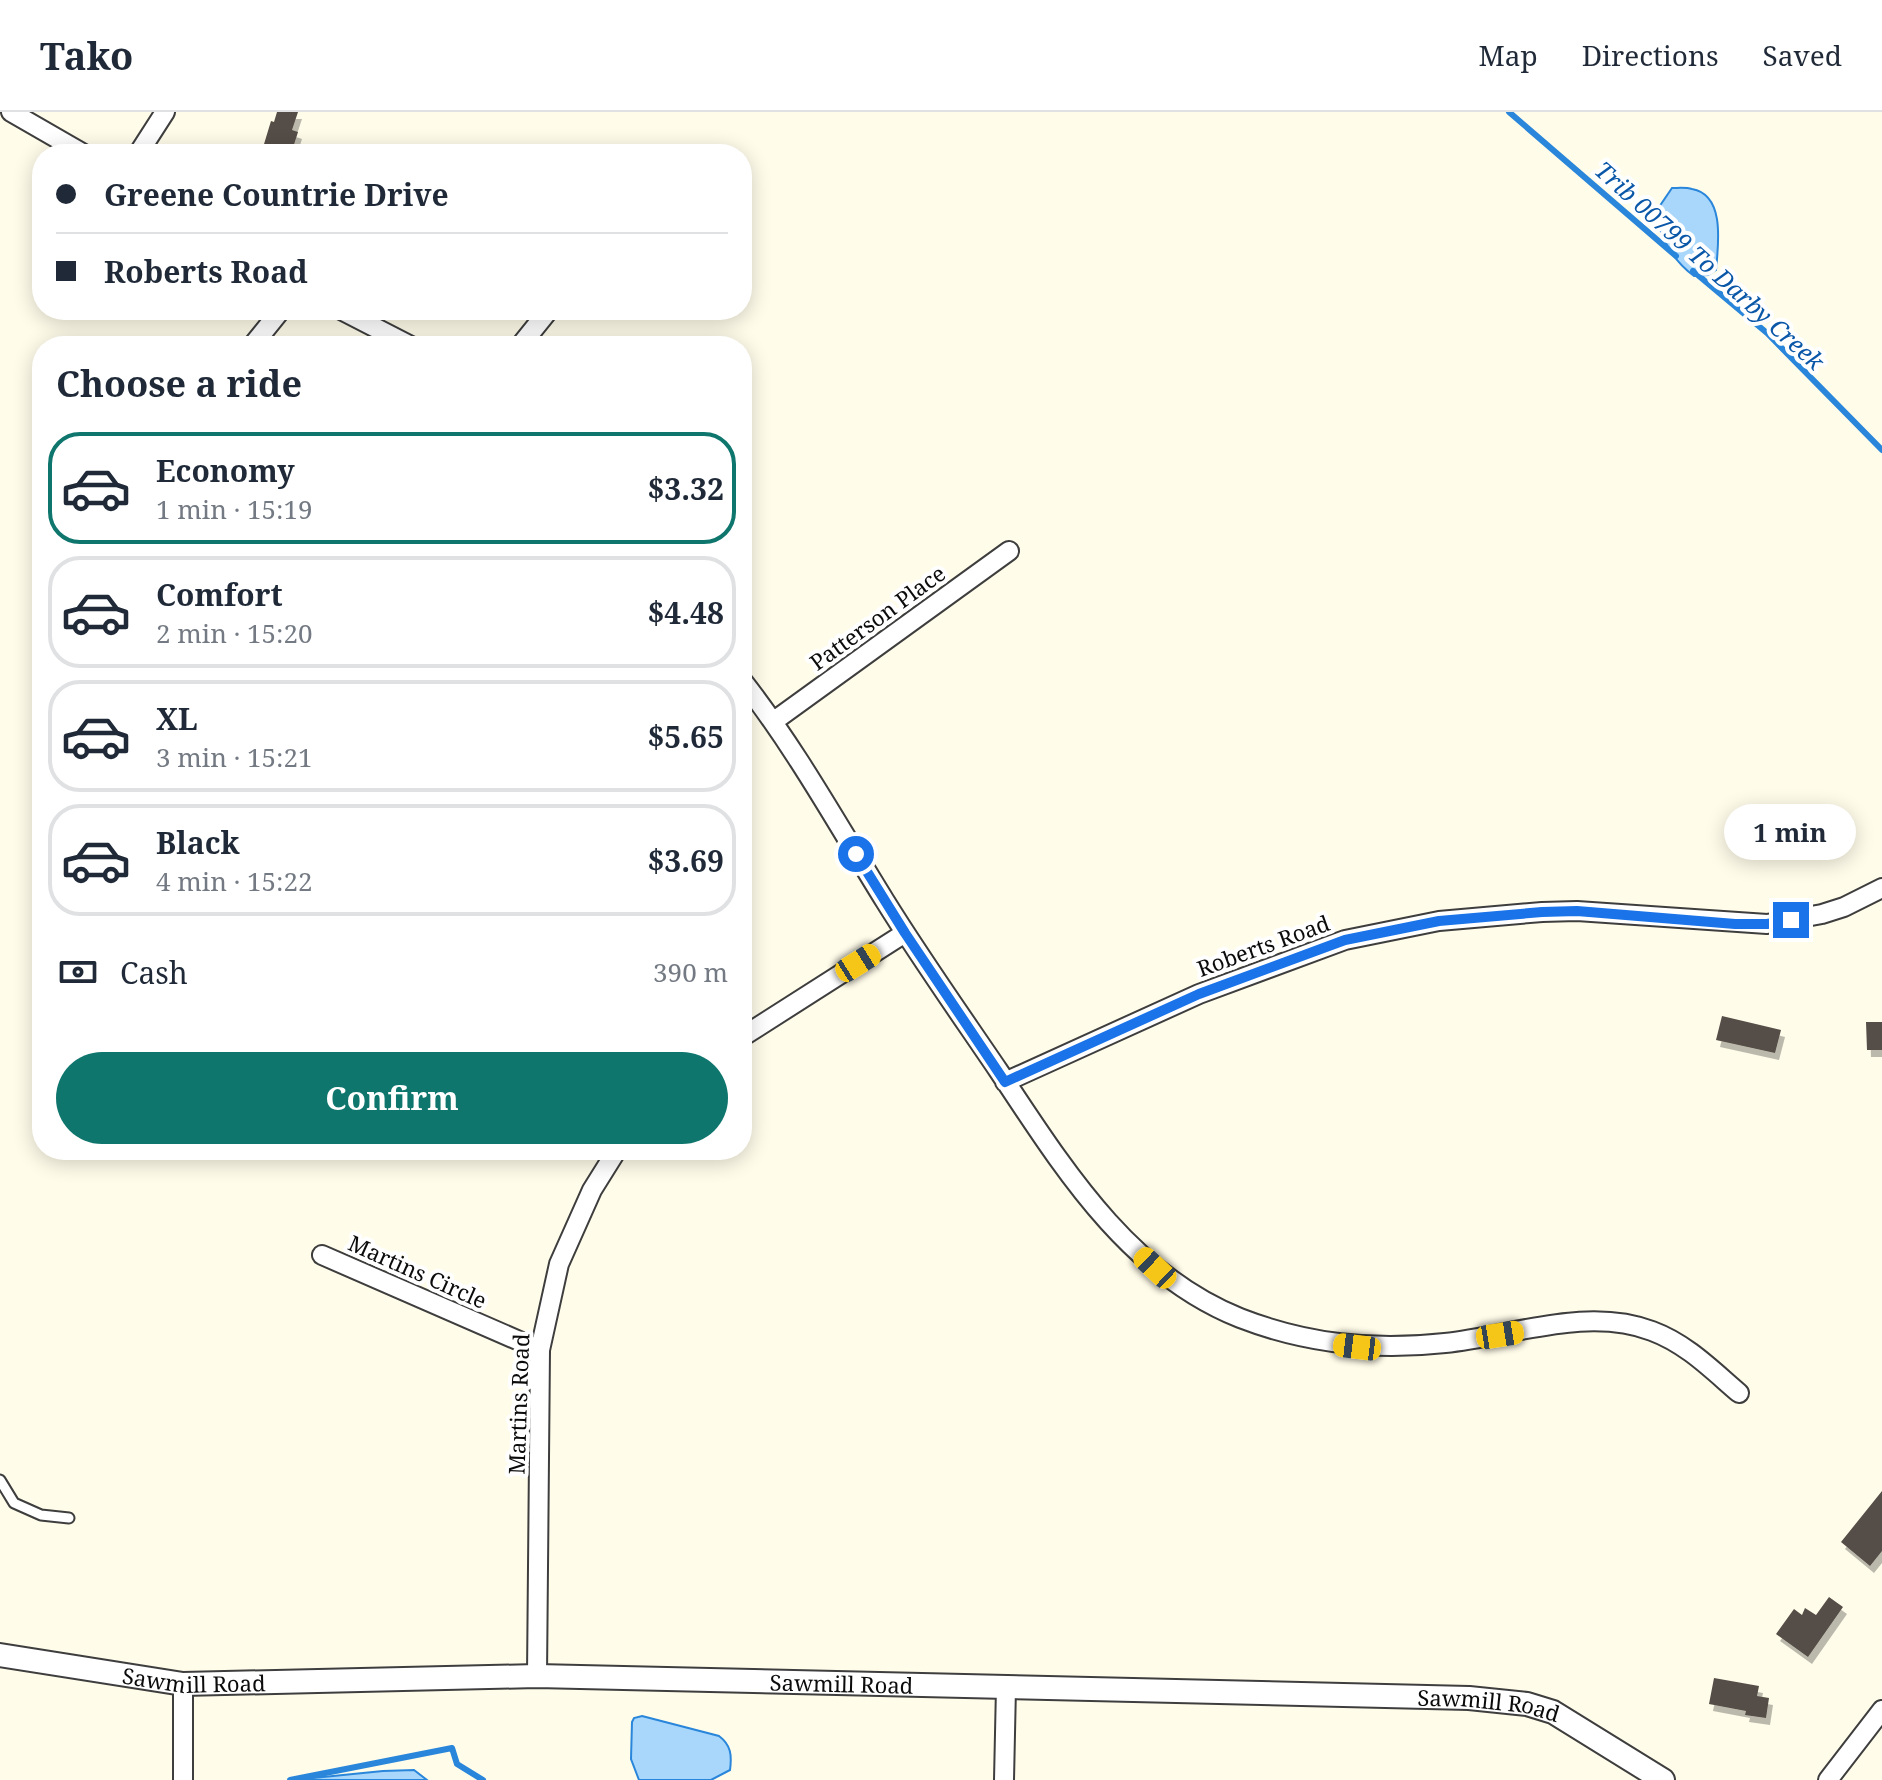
<!DOCTYPE html>
<html lang="en">
<head>
<meta charset="utf-8">
<style>
	body { margin:0; font-family:"Noto Serif",serif; background:#f2f2f3; color:#1f2937; height:100vh; display:flex; flex-direction:column; font-size:30px; white-space:nowrap }
	* { box-sizing:border-box; margin:0 }
	p { font-size:26px; color:#747a83 }
	.icon { flex:none; width:44px; height:44px; fill:none; stroke:currentColor; stroke-width:2; stroke-linecap:round; stroke-linejoin:round }
	.map { position:relative; flex:1; overflow:hidden }
	.side { position:absolute; left:32px; top:224px; width:720px; height:824px; display:flex; flex-direction:column; background:#fff; border-radius:32px; box-shadow:0 4px 20px #0003 }
	.side>* { flex:none }
	.banner { position:absolute; left:32px; top:32px; width:720px; height:176px; border-radius:32px; box-shadow:0 4px 20px #0003; display:grid; align-content:center; height:176px; padding:0 24px; background:#fff }
	.end { position:absolute; width:36px; height:36px; margin:-18px; border:10px solid #1a73e8; background:#fff; box-shadow:0 0 0 4px #fff }
	.from { border-radius:50% }
	.bubble { position:absolute; height:56px; border-radius:28px; background:#fff; box-shadow:0 4px 20px #0003; font-size:26px; font-weight:700; line-height:56px; text-align:center }
	.car { position:absolute; width:24px; height:48px; margin:-24px -12px; border-radius:10px; box-shadow:0 0 6px 2px #0007; background:linear-gradient(#f5c518 24%,#345 0 40%,#f5c518 0 76%,#345 0 86%,#f5c518 0) }
	.banner b { display:flex; align-items:center; gap:28px; height:76px; font-size:30px }
	.banner b+b { border-top:2px solid #e0e1e3 }
	.banner i { width:20px; height:20px; background:#1f2937 }
	ul { padding:0; list-style:none }
	li { display:flex; align-items:center; gap:24px; height:112px; margin:0 16px 12px; padding:0 8px; border:4px solid #e0e1e3; border-radius:32px }
	li div { flex:1 }
	li b { display:block; font-size:30px }
	li em { font-style:normal; font-weight:700 }
	li.active { border-color:#0f766e }
	li>.icon { width:72px; height:72px; stroke-width:1.5 }
	h2 { padding:0 24px; font-size:36px; line-height:96px }
	.pay { display:flex; align-items:center; gap:20px; height:88px; padding:0 24px; font-size:30px }
	.pay p { margin-inline-start:auto }
	.action { display:flex; gap:16px; margin-top:auto; padding:16px 24px }
	.action a { flex:1; height:92px; border-radius:48px; background:#0f766e; color:#fff; font-size:32px; font-weight:700; line-height:92px; text-align:center }
	header { display:flex; align-items:center; gap:48px; box-sizing:border-box; height:112px; padding:0 40px; background:#fff; border-bottom:2px solid #e0e1e3 }
	header strong { font-size:38px }
	nav { display:flex; gap:44px; margin-inline-start:auto; font-size:28px }
	.map>svg:first-child { display:block }
</style>
</head>
<body>
<header>
<strong>Tako</strong>
<nav><a>Map</a><a>Directions</a><a>Saved</a></nav>
</header>
<div class="map">
<svg width="1882" height="1668" viewBox="0 0 1882 1668">
	<defs>
		<filter id="shadow"><feDropShadow dx="4" dy="7" stdDeviation="0" flood-color="#0004"/></filter>
	</defs>
	<rect width="100%" height="100%" fill="#fffcea"/>
	<!-- water -->
	<path fill="#a9d7fc" stroke="#2986da" stroke-width="2" d="M1672 76C1678 76 1686 75 1692 77 1726 83 1718 134 1716 158L1708 163 1694 164C1672 148 1661 127 1655 101Z
		M642 1604 719 1624C731 1633 732 1643 730 1658L711 1668H639L631 1647 632 1610 634 1606Z
		M414 1658 427 1668H293L383 1659Z"/>
	<g fill="none" stroke-linecap="round" stroke-linejoin="round">
		<!-- stream -->
		<path stroke="#2986da" stroke-width="6" d="M1509 0 1676 144
			M1693 159 1767 221 1882 338
			M290 1668 452 1636 457 1652 483 1668"/>
	</g>
	<!-- building -->
	<path fill="#554d47" filter="url(#shadow)" d="M277 0H298L292 18 298 20 291 42H261L271 9 274 10Z
		M1722 904 1781 918 1775 941 1716 928Z
		M1866 910H1882V938H1867Z
		M1882 1379V1439L1870 1454 1841 1430Z
		M1829 1485 1843 1495 1808 1545 1776 1522 1794 1497 1802 1503 1805 1496 1816 1503Z
		M1714 1566 1759 1574 1757 1584 1769 1586 1766 1606 1745 1603 1746 1599 1709 1592Z"/>
	<g fill="none" stroke-linecap="round" stroke-linejoin="round">
		<!-- service casing -->
		<g stroke="#3e3e3e" stroke-width="13">
			<path id="service" d="M0 1368 14 1391 41 1403 69 1406"/>
		</g>
		<!-- minor casing -->
		<g stroke="#3e3e3e" stroke-width="22">
			<path id="minor" d="M11 0 84 42
				M138 42 165 0
				M341 198 411 234
				M252 234 281 198
				M520 234 549 198
				M742 568C796 637 839 715 885 789 921 847 960 902 998 958 1062 1054 1127 1161 1240 1206 1307 1232 1373 1239 1445 1231 1512 1224 1587 1194 1652 1219 1687 1232 1712 1258 1739 1281
				M774 609 1009 439
				M742 925 905 821
				M1005 970 1199 882 1345 828 1439 809 1542 800 1577 799 1767 812 1822 802 1844 795 1882 776
				M322 1143 540 1238
				M537 1564 540 1238 559 1152 592 1078 617 1038
				M183 1668V1572
				M1004 1668 1006 1575
				M1828 1668 1882 1598"/>
		</g>
		<!-- tertiary casing -->
		<g stroke="#3e3e3e" stroke-width="26">
			<g id="tertiary">
				<path id="s1" d="M0 1543 183 1572 537 1564 1469 1586 1527 1592 1553 1600 1663 1668"/>
			</g>
		</g>
		<!-- service -->
		<use href="#service" stroke="#fff" stroke-width="9"/>
		<!-- minor -->
		<use href="#minor" stroke="#fff" stroke-width="18"/>
		<!-- tertiary -->
		<use href="#tertiary" stroke="#fff" stroke-width="22"/>
	</g>
	<g fill="none" stroke-linecap="round" stroke-linejoin="round">
		<!-- route -->
		<path stroke="#1a73e8" stroke-width="10" d="M856 742 905 821 1005 970 1199 882 1345 828 1439 809 1542 800 1577 799 1735 812H1767L1791 808"/>
	</g>
	<g text-anchor="middle" dominant-baseline="central" stroke-width="8" stroke-linejoin="round" paint-order="stroke">
		<!-- street labels -->
		<g font-size="22" fill="#0b0b0b" stroke="#fff">
			<text transform="translate(877 505) rotate(-36)">Patterson Place</text>
			<text transform="translate(1263 833) rotate(-20)">Roberts Road</text>
			<text transform="translate(418 1159) rotate(24)">Martins Circle</text>
			<text transform="translate(518 1292) rotate(-88)">Martins Road</text>
			<text stroke="none"><textPath href="#s1" startOffset="196">Sawmill Road</textPath></text>
			<text stroke="none"><textPath href="#s1" startOffset="844">Sawmill Road</textPath></text>
			<text stroke="none"><textPath href="#s1" startOffset="1492">Sawmill Road</textPath></text>
		</g>
		<!-- water labels -->
		<g font-size="24" font-style="italic" fill="#0a57a8" stroke="#fff">
			<text transform="translate(1710 153) rotate(42)">Trib 00799 To Darby Creek</text>
		</g>
	</g>
</svg>
<i class="end from" style="left:856px;top:742px"></i>
<i class="end" style="left:1791px;top:808px"></i>
<div class="bubble" style="left:1724px;top:692px;width:132px">1 min</div>
<i class="car" style="left:858px;top:851px;rotate:58deg"></i>
<i class="car" style="left:1155px;top:1156px;rotate:313deg"></i>
<i class="car" style="left:1500px;top:1223px;rotate:81deg"></i>
<i class="car" style="left:1357px;top:1235px;rotate:277deg"></i>
<div class="banner">
<b><i class="from"></i>Greene Countrie Drive</b>
<b><i></i>Roberts Road</b>
</div>
<section class="side">
<h2>Choose a ride</h2>
<ul>
<li class="active"><svg class="icon" aria-label="car" viewBox="0 0 24 24"><path d="M5 17H2v-5l4-1 3-4h7l3 4 3 1v5h-3M9 17h6M6 11h13"/><circle cx="7" cy="17" r="2"/><circle cx="17" cy="17" r="2"/></svg><div><b>Economy</b><p>1 min · 15:19</p></div><em>$3.32</em></li>
<li><svg class="icon" aria-label="car" viewBox="0 0 24 24"><path d="M5 17H2v-5l4-1 3-4h7l3 4 3 1v5h-3M9 17h6M6 11h13"/><circle cx="7" cy="17" r="2"/><circle cx="17" cy="17" r="2"/></svg><div><b>Comfort</b><p>2 min · 15:20</p></div><em>$4.48</em></li>
<li><svg class="icon" aria-label="car" viewBox="0 0 24 24"><path d="M5 17H2v-5l4-1 3-4h7l3 4 3 1v5h-3M9 17h6M6 11h13"/><circle cx="7" cy="17" r="2"/><circle cx="17" cy="17" r="2"/></svg><div><b>XL</b><p>3 min · 15:21</p></div><em>$5.65</em></li>
<li><svg class="icon" aria-label="car" viewBox="0 0 24 24"><path d="M5 17H2v-5l4-1 3-4h7l3 4 3 1v5h-3M9 17h6M6 11h13"/><circle cx="7" cy="17" r="2"/><circle cx="17" cy="17" r="2"/></svg><div><b>Black</b><p>4 min · 15:22</p></div><em>$3.69</em></li>
</ul>
<div class="pay"><svg class="icon" aria-label="cash" viewBox="0 0 24 24"><path d="M3 7h18v10H3z"/><circle cx="12" cy="12" r="2"/></svg>Cash<p>390 m</p></div>
<div class="action"><a>Confirm</a></div>
</section>
</div>
</body>
</html>
